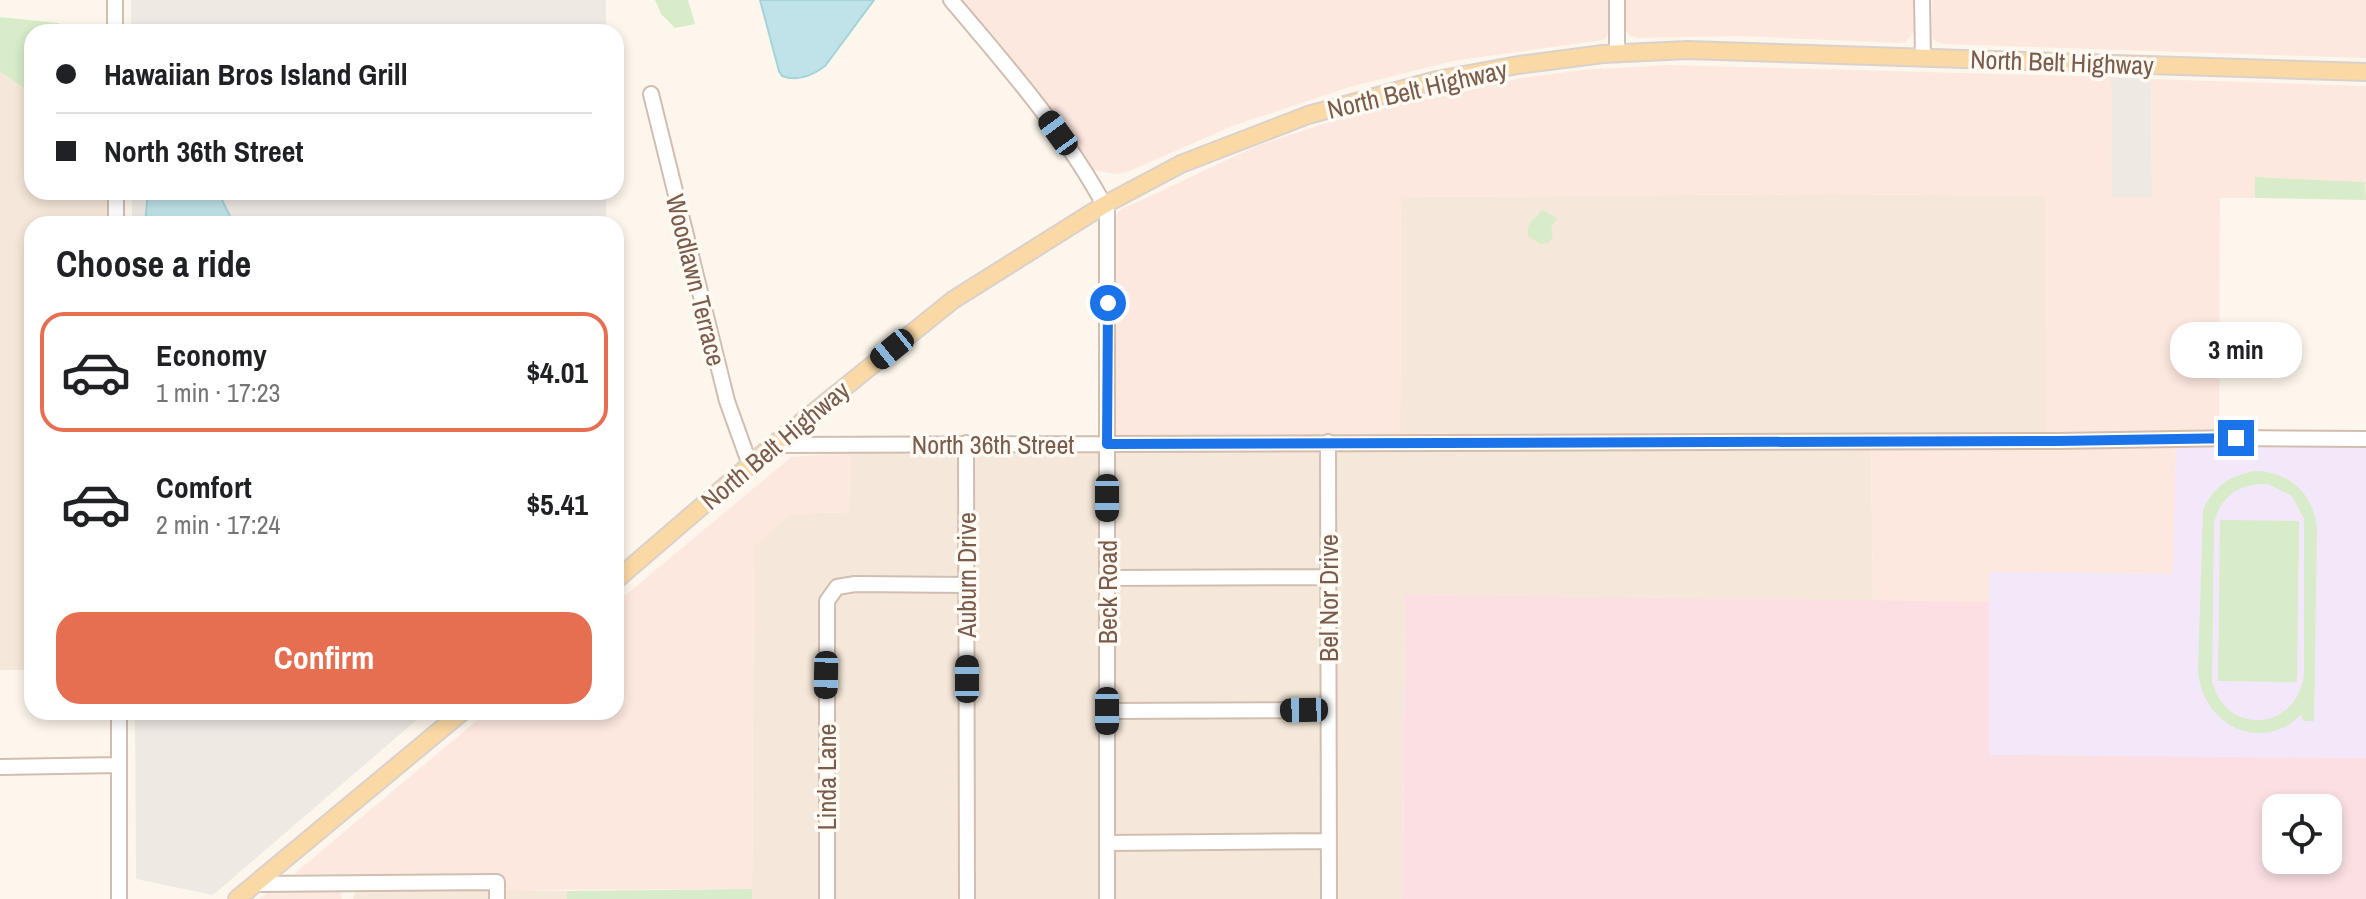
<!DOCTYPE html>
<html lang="en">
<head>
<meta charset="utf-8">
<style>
	body { margin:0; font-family:"Archivo Narrow",sans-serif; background:#f6f6f6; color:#202124; height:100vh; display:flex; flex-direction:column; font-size:30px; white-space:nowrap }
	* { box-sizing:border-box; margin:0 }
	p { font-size:26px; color:#757577 }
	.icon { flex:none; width:44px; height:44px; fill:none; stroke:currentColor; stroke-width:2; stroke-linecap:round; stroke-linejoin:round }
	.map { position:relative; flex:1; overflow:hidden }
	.panel { position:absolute; left:24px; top:216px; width:600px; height:504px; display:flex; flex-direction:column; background:#fff; border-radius:24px; box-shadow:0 4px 12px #0003 }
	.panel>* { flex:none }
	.top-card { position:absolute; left:24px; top:24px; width:600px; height:176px; border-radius:24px; box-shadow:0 4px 12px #0003; display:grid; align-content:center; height:176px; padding:0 32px; background:#fff }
	.tools { position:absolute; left:2262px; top:794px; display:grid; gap:16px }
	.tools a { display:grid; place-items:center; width:80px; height:80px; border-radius:16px; background:#fff; box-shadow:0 4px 12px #0003; font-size:40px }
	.end { position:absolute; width:36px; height:36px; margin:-18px; border:10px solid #1a73e8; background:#fff; box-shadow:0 0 0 4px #fff }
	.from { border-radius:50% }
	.bubble { position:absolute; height:56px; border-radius:24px; background:#fff; box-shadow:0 4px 12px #0003; font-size:26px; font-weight:800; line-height:56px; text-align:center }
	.car { position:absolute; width:24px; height:48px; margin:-24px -12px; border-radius:10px; box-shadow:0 0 6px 2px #0007; background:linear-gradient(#222 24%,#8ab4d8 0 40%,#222 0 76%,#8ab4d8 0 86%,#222 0) }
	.top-card b { display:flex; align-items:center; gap:28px; height:76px; font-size:30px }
	.top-card b+b { border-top:2px solid #e0e0e0 }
	.top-card i { width:20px; height:20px; background:#202124 }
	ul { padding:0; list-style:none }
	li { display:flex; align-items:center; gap:24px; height:120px; margin:0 16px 12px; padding:0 16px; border:4px solid transparent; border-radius:24px }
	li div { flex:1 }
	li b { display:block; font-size:30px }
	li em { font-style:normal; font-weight:800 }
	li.active { border-color:#e76f51 }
	li>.icon { width:72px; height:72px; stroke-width:1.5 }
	h2 { padding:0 32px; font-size:36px; line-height:96px }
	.action { display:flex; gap:16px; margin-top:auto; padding:16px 32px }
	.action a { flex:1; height:92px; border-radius:24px; background:#e76f51; color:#fff; font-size:32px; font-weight:800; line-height:92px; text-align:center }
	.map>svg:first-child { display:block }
</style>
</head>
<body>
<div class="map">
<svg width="2366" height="899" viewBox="0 0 2366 899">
	<rect width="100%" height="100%" fill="#fdf6ec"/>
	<!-- residential -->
	<path fill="#f5e8da" d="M0 72 32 93V192H110V224H32V670H0Z
		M1833 194 2046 196V434L1400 436 1401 197Z
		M1871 447 1873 601 1405 594 1403 899H1113L1112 455 1114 451Z
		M1096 451 1100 456V899H752L754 546 790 514 849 512 850 452Z
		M366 887 567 891V899H353L357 888Z"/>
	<!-- commercial -->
	<path fill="#fde8e0" d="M960 0H1608V30L1607 37 1603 40 1453 61 1350 87 1235 125 1127 172 1114 174 1094 170 1022 74Z
		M1624 0H1915V31L1906 42 1897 43 1738 36 1638 38 1630 36 1626 30Z
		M1932 0H2366V58L1943 44 1935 41 1932 35Z
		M1669 65 2111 77 2112 197H2152L2151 79 2366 86V187L2365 182 2255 177V198H2220L2219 432 2046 434 2045 196 1833 194 1401 197 1400 436 1116 437 1113 433 1115 226V217L1120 210 1259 145 1326 123 1399 104 1522 78 1582 70Z
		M1871 447H2176L2174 574 1989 572V602L1873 601Z
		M850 452 849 512 790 514 754 546 752 889 504 890 489 876 294 874 487 712H616V603L791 457Z
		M277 887 334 888 340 890 342 899H259Z"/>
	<!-- industrial -->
	<path fill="#efe9e4" d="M131 0H606V32H131Z
		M2111 77 2151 79 2152 197H2112Z
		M132 192H606V224H132Z
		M135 712H426L213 895 136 879Z"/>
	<!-- education -->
	<path fill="#f3e8fa" d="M2176 447H2366V758L1989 756V572L2173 574Z"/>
	<!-- medical -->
	<path fill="#fbdfe3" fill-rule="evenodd" d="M1405 594 1989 602V755L2366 758V899H1403ZM2276 808H2328V860H2276Z"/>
	<!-- green -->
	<path fill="#d8ecc9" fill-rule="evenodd" d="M655 0H688L695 24 675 28 661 14Z
		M0 17 58 23 78 32H32V93L0 72Z
		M2255 177 2365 182 2366 200 2255 198Z
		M1542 210 1557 218 1551 228 1553 237 1548 243 1540 244 1528 236C1525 223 1535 219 1542 210Z
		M2256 471C2291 472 2313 494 2317 528L2314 721H2303L2302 714C2261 755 2202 725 2198 671L2203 510C2214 486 2230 475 2256 471ZM2268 484 2292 496 2304 519V676C2295 732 2226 736 2212 681L2214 523C2221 495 2240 483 2268 484Z
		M2220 520 2299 521 2297 682 2218 681Z
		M752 889V899H567V891Z"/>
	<!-- water -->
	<path fill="#bfe3e8" stroke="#a5d3da" stroke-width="2" d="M760 0H874L825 66C812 76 798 82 782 76L779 71Z
		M148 192H218L234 224H145Z"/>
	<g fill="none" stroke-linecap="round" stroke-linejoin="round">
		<!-- minor casing -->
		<g stroke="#d1beb0" stroke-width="18">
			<path id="minor" d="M115 0V32
				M951 0C1007 66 1066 133 1107 210V899
				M1617 0V53
				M1922 0 1923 57
				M651 94 727 401 750 465
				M116 192V224
				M1328 442 1329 899
				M966 443 967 899
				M773 445 2057 441 2236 438 2366 439
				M1107 578 1328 577
				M1107 711 1328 710
				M119 712V899
				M0 767 119 765
				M1107 843 1329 841
				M255 884 497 882V899
				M827 899V601L837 587 855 584 966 585"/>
		</g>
		<!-- major casing -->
		<g stroke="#dad1cd" stroke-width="20">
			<path id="major" d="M616 580 773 445 953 300 1104 205 1181 164 1308 115 1437 80 1518 65 1603 54 1688 50 2366 72
				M237 899 462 712"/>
		</g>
		<!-- minor -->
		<use href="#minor" stroke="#fff" stroke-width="14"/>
		<!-- major -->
		<use href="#major" stroke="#fbd9a5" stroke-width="16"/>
	</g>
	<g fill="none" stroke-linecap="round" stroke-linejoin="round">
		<!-- route -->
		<path stroke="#1a73e8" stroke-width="10" d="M1108 303 1107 444 2057 441 2236 438"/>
	</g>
	<g text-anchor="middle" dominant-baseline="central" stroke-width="7" stroke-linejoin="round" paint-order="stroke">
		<!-- street labels -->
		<g font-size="26" fill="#7a5c4d" stroke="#fffaf3">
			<text transform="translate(2062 62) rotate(2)">North Belt Highway</text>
			<text transform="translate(1417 89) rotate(-13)">North Belt Highway</text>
			<text transform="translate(696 280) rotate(76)">Woodlawn Terrace</text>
			<text x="993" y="444">North 36th Street</text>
			<text transform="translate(775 445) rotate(-40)">North Belt Highway</text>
			<text transform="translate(966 575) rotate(-90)">Auburn Drive</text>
			<text transform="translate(1107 592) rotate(-90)">Beck Road</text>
			<text transform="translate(1328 598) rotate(-90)">Bel Nor Drive</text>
			<text transform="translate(826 777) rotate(-90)">Linda Lane</text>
		</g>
	</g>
</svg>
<div class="tools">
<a><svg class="icon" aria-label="locate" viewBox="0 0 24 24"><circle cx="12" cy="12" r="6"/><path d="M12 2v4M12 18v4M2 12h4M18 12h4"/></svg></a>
</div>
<i class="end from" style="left:1108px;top:303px"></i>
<i class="end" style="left:2236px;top:438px"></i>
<div class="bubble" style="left:2170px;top:322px;width:132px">3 min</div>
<i class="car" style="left:1058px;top:133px;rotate:324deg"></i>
<i class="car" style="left:892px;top:349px;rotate:231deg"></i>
<i class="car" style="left:1107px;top:498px;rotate:180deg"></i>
<i class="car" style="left:826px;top:675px;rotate:181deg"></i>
<i class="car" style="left:967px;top:679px;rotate:0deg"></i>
<i class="car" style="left:1304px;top:710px;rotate:269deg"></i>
<i class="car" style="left:1107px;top:711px;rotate:180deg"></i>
<div class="top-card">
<b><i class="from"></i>Hawaiian Bros Island Grill</b>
<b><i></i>North 36th Street</b>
</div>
<section class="panel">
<h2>Choose a ride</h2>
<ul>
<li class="active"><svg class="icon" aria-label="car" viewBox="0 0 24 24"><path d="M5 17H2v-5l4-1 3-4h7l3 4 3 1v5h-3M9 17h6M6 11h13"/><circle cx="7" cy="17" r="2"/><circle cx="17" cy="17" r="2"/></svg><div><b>Economy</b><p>1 min · 17:23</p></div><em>$4.01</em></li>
<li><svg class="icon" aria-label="car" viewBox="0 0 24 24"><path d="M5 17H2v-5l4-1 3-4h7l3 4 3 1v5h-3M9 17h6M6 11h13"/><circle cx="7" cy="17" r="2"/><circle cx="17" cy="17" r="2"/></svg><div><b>Comfort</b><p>2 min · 17:24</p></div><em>$5.41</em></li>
</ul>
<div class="action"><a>Confirm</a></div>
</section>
</div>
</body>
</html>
